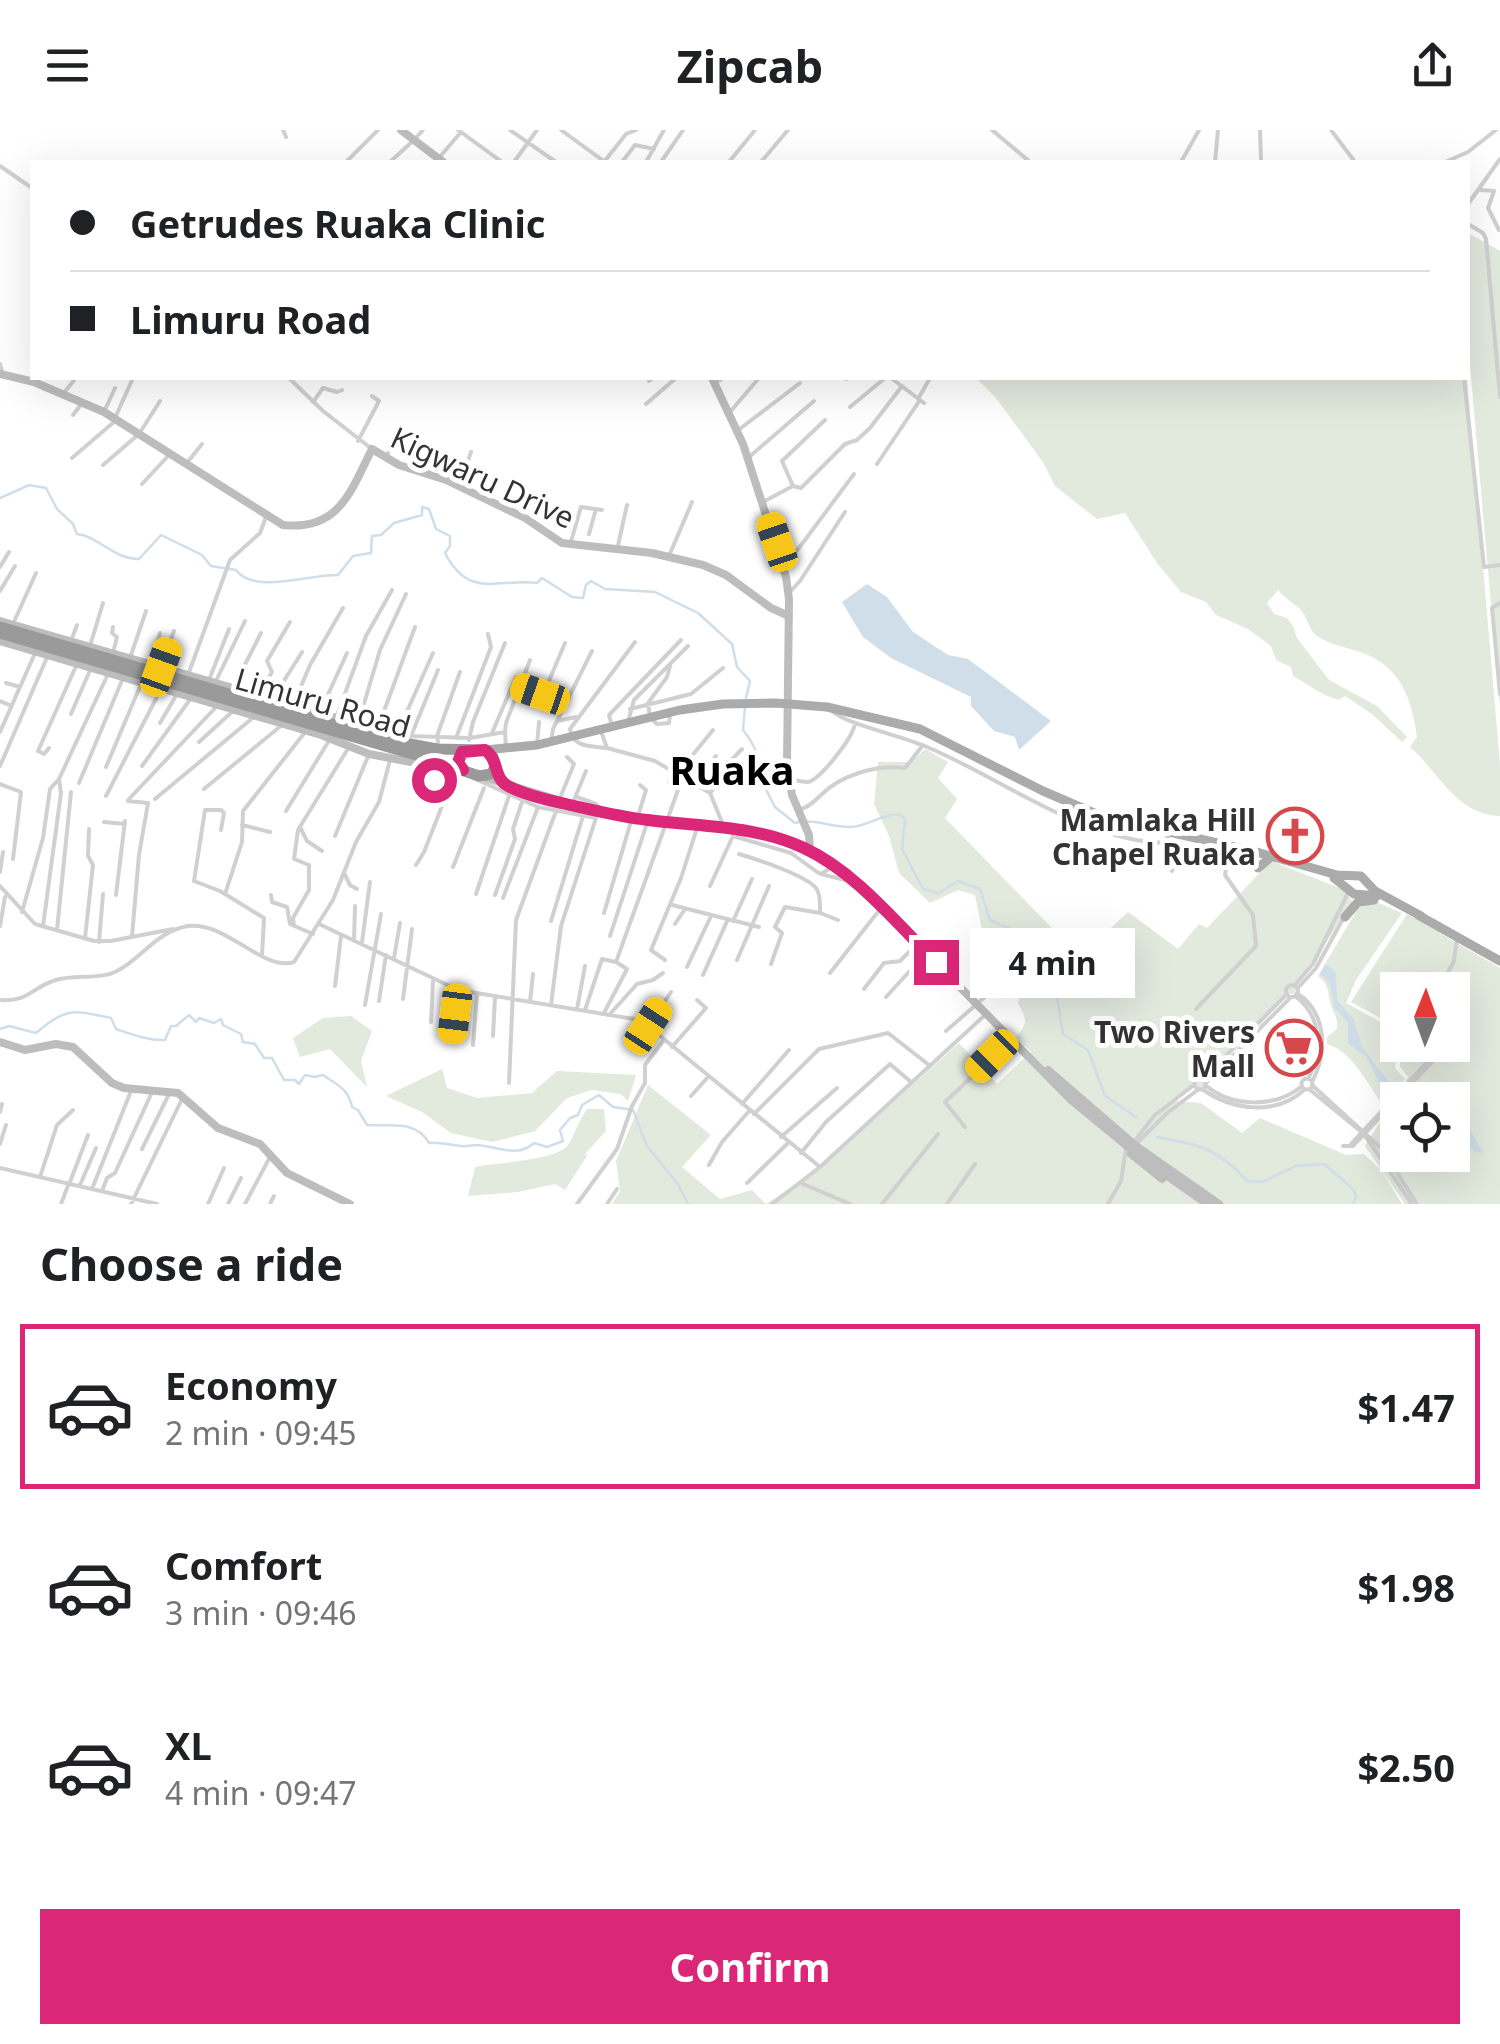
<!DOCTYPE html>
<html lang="en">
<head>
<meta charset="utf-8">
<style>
	body { margin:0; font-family:"Noto Sans",sans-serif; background:#f2f2f2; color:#202124; height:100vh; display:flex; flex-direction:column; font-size:38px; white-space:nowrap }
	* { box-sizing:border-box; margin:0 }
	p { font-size:32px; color:#757577 }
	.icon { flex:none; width:55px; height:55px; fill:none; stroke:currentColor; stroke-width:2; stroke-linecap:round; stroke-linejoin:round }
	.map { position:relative; height:1074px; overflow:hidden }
	.details { display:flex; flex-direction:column; background:#fff; flex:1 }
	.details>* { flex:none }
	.top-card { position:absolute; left:30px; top:30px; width:1440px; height:220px; border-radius:0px; box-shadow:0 10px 40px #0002; display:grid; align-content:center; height:220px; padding:0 40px; background:#fff }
	.needle { width:65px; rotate:1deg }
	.fabs { position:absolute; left:1380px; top:842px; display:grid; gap:20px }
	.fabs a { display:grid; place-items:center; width:90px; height:90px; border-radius:0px; background:#fff; box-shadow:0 10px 40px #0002; font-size:50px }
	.end { position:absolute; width:45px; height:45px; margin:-22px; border:12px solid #db2777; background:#fff; box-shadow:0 0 0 5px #fff }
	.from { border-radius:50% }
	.bubble { position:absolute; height:70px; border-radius:0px; background:#fff; box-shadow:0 10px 40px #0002; font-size:32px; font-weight:700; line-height:70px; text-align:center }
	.car { position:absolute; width:30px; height:60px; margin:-30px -15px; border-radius:12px; box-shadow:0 0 8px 2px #0007; background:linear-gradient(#f5c518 24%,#345 0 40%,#f5c518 0 76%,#345 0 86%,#f5c518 0) }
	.top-card b { display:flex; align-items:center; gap:35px; height:95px; font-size:38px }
	.top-card b+b { border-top:2px solid #e0e0e0 }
	.top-card i { width:25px; height:25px; background:#202124 }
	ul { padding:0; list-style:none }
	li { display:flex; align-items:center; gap:30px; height:165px; margin:0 20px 15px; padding:0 20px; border:5px solid transparent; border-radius:0px }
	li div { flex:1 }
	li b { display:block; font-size:38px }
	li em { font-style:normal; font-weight:700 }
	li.on { border-color:#db2777 }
	li>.icon { width:90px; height:90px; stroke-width:1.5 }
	h2 { padding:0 40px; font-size:45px; line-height:120px }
	.button { display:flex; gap:20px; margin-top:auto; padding:20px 40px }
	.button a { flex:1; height:115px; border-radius:0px; background:#db2777; color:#fff; font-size:40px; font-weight:700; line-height:115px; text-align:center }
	header { display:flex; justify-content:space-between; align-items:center; height:130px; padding:0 40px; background:#fff; font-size:45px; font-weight:700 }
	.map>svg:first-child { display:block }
</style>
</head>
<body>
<header><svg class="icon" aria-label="menu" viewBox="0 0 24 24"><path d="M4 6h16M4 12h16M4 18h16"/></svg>Zipcab<svg class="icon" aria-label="share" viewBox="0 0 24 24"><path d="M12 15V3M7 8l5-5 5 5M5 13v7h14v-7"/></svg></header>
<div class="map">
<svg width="1500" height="1074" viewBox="0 0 1500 1074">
	<rect width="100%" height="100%" fill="#fff"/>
	<!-- green -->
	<path fill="#e2e9dd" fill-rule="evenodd" d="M1468 103 1500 121V576L1468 213Z
		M976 248H1467L1500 635V686C1455 684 1440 643 1410 617L1417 607C1412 569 1401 536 1360 522 1345 517 1331 515 1317 506 1309 501 1308 488 1301 480 1294 473 1285 469 1278 460L1267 473 1274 484 1287 488 1293 496 1297 508 1329 550 1377 576 1407 607 1402 612 1372 584 1345 566 1339 570C1321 565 1309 555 1293 546L1291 537 1276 530 1271 516 1248 499 1216 485 1206 472 1181 462 1157 433 1125 383 1097 389 1055 356 1043 332 996 268Z
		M925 619 948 632 938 648 957 669 945 688 1080 827 1128 782 1178 819 1199 794 1207 798 1271 731 1342 759 1353 772 1318 825 1293 855 1296 864 1287 863 1200 948 1205 952 1203 958H1198L1195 953 1175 971 1201 973 1242 1003 1260 988 1346 1025 1364 1024 1382 1041 1402 1074H612L620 1061 616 1031 648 955 711 1005 682 1037 720 1069 752 1060 766 1074 820 1038 959 913 997 954 1031 922 1016 907C1028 893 1027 890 1018 873L1027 845 1016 817 1003 815 978 821 973 818 982 800 975 765 958 760 930 773 899 743 889 706 874 674 878 632H911Z
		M1374 771 1402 783 1356 850 1346 873 1397 901 1395 938 1405 949 1390 968 1381 973C1368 953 1350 920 1327 914V907L1337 899C1338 887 1334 885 1331 875 1327 862 1330 855 1318 846L1357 780 1363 773Z
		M1407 784 1500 838V1074H1405L1365 1016 1408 947 1400 937 1401 915H1452V860H1398L1397 897 1351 872ZM1398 970H1452V1025H1398Z
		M351 886 372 901 361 931 367 957 330 919 300 927 293 908 323 888Z
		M442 939 447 958 477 968 532 963 557 941 636 945 628 971 621 964 591 960 567 968 535 1001 492 1012 451 1003 422 982 386 966Z
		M587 979H604L606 1001 584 1025 588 1024 565 1060 555 1054 518 1062 468 1066 475 1037C495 1033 558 1030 568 1015 575 1004 579 990 587 979Z"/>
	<!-- water -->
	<path fill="#cfdee9" d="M867 454 887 467 913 502 948 525 968 529 1051 591 1019 620 1015 607 994 601 971 576V567L891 528 863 507 842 472Z
		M1325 834 1336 843 1337 870 1353 888 1362 917 1393 957 1385 964 1366 926 1348 914V893L1334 877 1330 854 1320 844Z
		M1465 991 1483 1023 1475 1022 1453 1003V993Z"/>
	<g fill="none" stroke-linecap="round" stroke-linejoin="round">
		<!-- stream -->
		<path stroke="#cfdee9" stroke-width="2.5" d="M0 368 29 355 46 358 57 379 73 394 77 404C98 406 113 429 139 429L161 405 202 425 211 436 236 440C254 465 310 444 338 445L353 426 371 423 372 406 381 405 394 393 422 385V377L429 379 436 399 450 406V416L445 423C469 470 498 448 537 453L542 448 572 467 583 468 586 455 591 451 605 459 655 462 698 483 732 514 737 537 750 551 746 568
			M745 577 743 600C753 612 764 634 761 650L775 677 795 693C815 688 832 698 852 697 868 696 882 684 899 684L905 689 902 719 923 759 939 763 958 751 980 759 990 790 1049 816 1063 904 1088 920 1105 966 1136 987
			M0 899 9 896 36 903C66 877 73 880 111 888L116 899C131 904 149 911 165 910L171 896H176L189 885 196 892 199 888 214 893 221 889 223 895 241 904 243 912 255 914 264 928H272L284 950H295L299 954 305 945 315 947 323 945C337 955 348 958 352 977L358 980 367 995C389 997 416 989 429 1013 440 1012 450 1015 461 1016 467 1017 473 1015 478 1015 498 1017 518 1028 534 1013L547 1017 563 1011 560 1000 570 988 578 985 582 975 599 965 613 977 633 980 647 1016 678 1054 688 1074
			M1157 1007C1199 1015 1218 1018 1247 1051L1262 1052 1296 1036 1324 1034 1354 1060 1356 1067 1353 1074"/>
		<!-- street -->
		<path stroke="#d0d0d0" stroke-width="4" d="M283 0 286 7
			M458 0 502 32
			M510 0 556 32
			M561 0 605 32
			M992 0 1030 32
			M1260 0 1261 30
			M1331 0 1355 32
			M414 10 423 0
			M438 29 461 2
			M347 31 378 0
			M390 32 414 10
			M514 32 537 0
			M604 32 626 4 636 0
			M622 32 635 15 654 19
			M646 32 664 0
			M661 32 683 0
			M729 32 755 0
			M761 32 788 0
			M1181 32 1199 0
			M1215 32 1218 0
			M1445 32 1468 22 1496 0
			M0 36 32 58
			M1480 60 1494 61 1488 78 1499 100
			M1468 74 1500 29
			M1468 94 1483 103 1486 109 1500 267
			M0 234 3 244
			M289 248 323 281 372 319
			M891 248 924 273
			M1464 248 1484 437 1500 435
			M846 249 848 248
			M649 251 653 248
			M715 253 723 248
			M63 264 75 249
			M918 269 930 248
			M313 272 323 258 337 262 342 260
			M646 274 676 248
			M850 277 885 248
			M104 282 115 258
			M730 282 759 248
			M73 285 83 272
			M115 288 133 248
			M737 301 800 253
			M358 311 379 271 372 266
			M72 328 114 292
			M386 328 395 306
			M748 328 814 271
			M186 334 202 314
			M877 334 920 270
			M103 335 139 304 160 271
			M454 353V332
			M142 354 170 324
			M459 356 471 322
			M793 356 782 331 825 290
			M763 372 793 356 801 358 845 314 857 310 870 298 902 256
			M589 404 596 379
			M570 415 581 377 602 380
			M617 420 627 375
			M669 426 692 372
			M783 433 799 418 854 344
			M0 437 9 422
			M0 461 15 436
			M788 464 800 451 845 382
			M1500 473 1492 478 1500 564
			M13 494 36 443
			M113 497 112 503 117 507 113 523
			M71 511 77 495
			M90 516 103 473
			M130 528 146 481
			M152 535 160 503
			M670 536 667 547 648 573 650 587 657 594 669 593 670 585
			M161 537 174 501
			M438 540 411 606 470 608 505 602 506 618
			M188 545 230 430 260 403 266 387
			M209 550 229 499
			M6 553 20 557
			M215 553 245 491
			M520 557 543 565 565 513
			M233 558 261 503
			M260 563 272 542 267 531 290 492
			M272 570 302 522
			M0 571 12 576
			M293 575 310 535 343 478
			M630 579 691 564 723 538
			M320 582 347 523
			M833 582C849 595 903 606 927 617 1005 650 1069 703 1155 713L1164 712 1170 704
			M71 584 91 538
			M336 588 366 506 392 460
			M557 591 576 587
			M628 592 634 570 688 516
			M160 593 177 564
			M358 594 380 520 406 464
			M612 596 609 585 681 510
			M377 600 415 497
			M601 601 607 618 655 631 710 663 724 697
			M0 602 36 521
			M505 602 506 593 530 530
			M492 603 516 547
			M393 607 397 604 433 523
			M456 608 491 517 488 504
			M469 610 473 592 505 513
			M199 612 233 581
			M551 612 553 599 592 521
			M537 615 539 592
			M49 618 44 624 38 621 77 534
			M439 618 437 606 460 542
			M606 618C591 616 573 618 570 599L635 512
			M0 636 48 525
			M142 636 191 568
			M106 637 141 554
			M678 643 713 600
			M716 646 742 619
			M473 648 538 677 596 688
			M433 650 450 656
			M791 650C794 650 805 652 808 652 821 649 854 606 855 593
			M79 653 123 548
			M0 654 21 662 13 729
			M204 659 282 595
			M710 663 721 651 705 641 716 626
			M106 666 161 559
			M577 667 596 674 603 681
			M560 668 574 634 567 627
			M155 669 255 586
			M572 675 586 641
			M802 679C812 675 813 672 821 665 841 645 877 634 905 638L923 615
			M286 681 330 609
			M638 686 646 660 640 655
			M104 692 125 694
			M242 695 270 702
			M300 697 307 711 322 721
			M221 700 224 683 221 680H205L194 751 220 761 264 788 262 825
			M335 706 369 624
			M733 706 791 723 817 742 821 744 832 737
			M739 724C756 729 805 745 816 758 821 764 820 776 820 783L838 790
			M416 735 424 722 455 643
			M453 737 484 658
			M1172 741 1182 720 1175 705
			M0 742 3 722
			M344 743 350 755 357 759
			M821 744 845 750
			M0 756 35 794 94 811H111L173 799
			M710 756 732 708
			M225 764 242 712 243 681 306 601
			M476 764 509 666
			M116 765 125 691
			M271 765 272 772 287 777 290 794 313 804
			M495 765 515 709 513 699 522 672
			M503 768 538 677
			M672 775 759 797
			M22 782 43 708 50 659 59 649 108 544
			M604 783 632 688
			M551 791 583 686
			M733 791 752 749
			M319 794 458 860 634 889 648 896 820 1037
			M675 794 685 779
			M0 796 5 767
			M43 796 61 663 59 649
			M294 796 293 788 309 760V735L294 729 298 700 349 617
			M57 800 71 662
			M132 806 139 725 148 673 128 671 129 669 217 576
			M610 806 648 690
			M85 808 93 735 88 726 89 699
			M354 810 355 776
			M99 812 103 764
			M362 812 370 752
			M394 828 400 793
			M665 830 651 820 681 748 698 695
			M737 830 769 756
			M771 834 782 803 775 797 785 777 820 783
			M687 837 711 786
			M830 843 881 778
			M703 845 728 789
			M1286 861a6 6 0 1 1 12 0a6 6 0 1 1-12 0Z
			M335 856 341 806
			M1294 856 1313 834 1349 761
			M864 859 884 833 900 831 918 813
			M1297 859 1316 838 1343 789
			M1439 860 1454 831 1457 807
			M1297 863C1327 883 1328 922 1312 952
			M1295 866C1322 886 1323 921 1308 949
			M886 867 927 822
			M403 869 412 799
			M0 870C29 872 32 857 56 850 75 844 100 850 117 841 142 828 157 801 188 796 226 791 263 842 294 832L333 770 356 712 379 672 390 630
			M379 871 386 825
			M530 872 533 844
			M365 875 381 784
			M551 875 561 796 596 688
			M577 879 585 836
			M1196 879 1256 816 1253 785 1225 745 1230 716
			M585 880 602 829 616 832
			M604 883 627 839 616 832 678 660 669 652
			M610 884 637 854 653 850 663 843
			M431 892 433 851
			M648 896 671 862
			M946 901 1003 851 1010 857
			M493 906 495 867
			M452 907 458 862
			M473 915 477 865
			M672 917 706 878 697 870
			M1194.5 954a5.5 5.5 0 1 1 11 0a5.5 5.5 0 1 1-11 0Z
			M1301.5 954a5.5 5.5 0 1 1 11 0a5.5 5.5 0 1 1-11 0Z
			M1203 949 1287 864
			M509 953 516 790 556 681
			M1206 953 1291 867
			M1205 955C1233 978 1276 978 1302 956
			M1312 955 1382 1019 1417 1074
			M1202 959C1233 981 1277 986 1305 959
			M1309 959 1364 1004 1412 1074
			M691 966 708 947
			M742 974 789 920
			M0 982 2 974
			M754 984 819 919 888 903 929 935
			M965 997 945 972 1009 912
			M781 1007 837 958
			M1133 1013 1154 986 1195 954
			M0 1014 6 995
			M1351 1014 1443 915
			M1135 1015 1167 983 1199 959
			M1343 1016H1353L1448 915
			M142 1019 169 964
			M801 1023 826 992 890 934 911 952
			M709 1035 722 1012 750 980
			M0 1038 157 1074
			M40 1047 57 995 73 980
			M70 1052 88 1005
			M747 1053 788 1013
			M803 1054 850 1074
			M80 1055 96 1018
			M92 1059 131 961
			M102 1061 107 1048 115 1043 153 960
			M61 1074 69 1053
			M131 1074 183 967
			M208 1074 224 1038
			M228 1074 241 1048
			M245 1074 271 1025
			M270 1074 274 1066
			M577 1074 617 1019 632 976 645 953V935L663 911
			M607 1074 617 1059
			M772 1074 820 1037 985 885
			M882 1074 938 1004
			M947 1074 975 1034
			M1108 1074 1121 1051 1126 1019"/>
		<!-- secondary -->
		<path stroke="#bdbdbd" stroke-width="8" d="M401 0 443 32
			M0 244 34 252 104 282 283 395C339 401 351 361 372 319L399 335 446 350 525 388 562 413 652 423 703 435 726 445 771 478 789 486
			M712 248 743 314 786 447 789 469 787 633 792 665 809 705 810 720
			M0 491 375 599 381 602 383 609
			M0 511 321 605 369 624 442 638
			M483 647 591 680 648 690 755 702 810 720 849 749 892 788 1071 970 1139 1026 1207 1074
			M0 912 25 920 56 914 73 917 112 953 124 958 178 963 218 998 260 1014 287 1043 350 1074
			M1048 940 1136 1016 1219 1074
			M1131 1024 1162 1049"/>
		<!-- primary -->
		<path stroke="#ababab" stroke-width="9" d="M485 620 537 615 680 580 723 574 776 573 827 577 920 599 1043 661 1101 686 1260 723 1337 745 1361 746 1375 761 1421 786
			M1258 738 1272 726
			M1334 748 1354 764 1377 766
			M1418 785 1500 831
			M1345 787 1358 772 1374 770"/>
		<!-- highway -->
		<path stroke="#9a9a9a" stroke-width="11" d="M0 497 383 609 437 619 485 620 493 627 496 636 491 644 479 646 426 628 0 503"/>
	</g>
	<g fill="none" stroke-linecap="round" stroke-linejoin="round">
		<!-- route -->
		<path stroke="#db2777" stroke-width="12" d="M434 650 450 656 456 640H463L458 632 462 622 485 620C499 629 493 648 508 656 525 665 547 670 566 674 593 680 620 687 648 690 701 697 755 695 804 718 856 742 897 794 936 832"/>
	</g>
	<!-- icons -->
	<defs>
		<g id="church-ring" transform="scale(2.875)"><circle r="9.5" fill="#fff" stroke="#d7484c" stroke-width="1.5"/><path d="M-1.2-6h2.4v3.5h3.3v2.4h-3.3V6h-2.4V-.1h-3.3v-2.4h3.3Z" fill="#d7484c"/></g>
		<g id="supermarket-ring" transform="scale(2.875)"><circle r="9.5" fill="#fff" stroke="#d7484c" stroke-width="1.5"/><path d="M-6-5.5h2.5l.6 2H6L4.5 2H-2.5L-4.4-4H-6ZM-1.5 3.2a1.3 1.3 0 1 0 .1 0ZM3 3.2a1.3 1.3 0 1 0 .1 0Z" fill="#d7484c"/></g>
	</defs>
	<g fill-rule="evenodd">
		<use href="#church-ring" x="1295" y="706"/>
		<use href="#supermarket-ring" x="1294" y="918"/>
	</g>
	<g text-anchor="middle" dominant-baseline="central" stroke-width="10" stroke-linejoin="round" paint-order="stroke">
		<!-- street labels -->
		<g font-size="30" fill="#333" stroke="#fff">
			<text transform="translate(483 347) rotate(25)">Kigwaru Drive</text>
			<text transform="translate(323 572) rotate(16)">Limuru Road</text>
		</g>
		<!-- poi labels -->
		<g font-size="30" font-weight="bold" fill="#333" stroke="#fff" text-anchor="end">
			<text x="1256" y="689">Mamlaka Hill<tspan x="1256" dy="34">Chapel Ruaka</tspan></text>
			<text x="1255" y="901">Two Rivers<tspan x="1255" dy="34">Mall</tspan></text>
		</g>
		<!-- district labels -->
		<g font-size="40" font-weight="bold" fill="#000" stroke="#fff">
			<text x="732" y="639">Ruaka</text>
		</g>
	</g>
</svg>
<div class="fabs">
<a><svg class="needle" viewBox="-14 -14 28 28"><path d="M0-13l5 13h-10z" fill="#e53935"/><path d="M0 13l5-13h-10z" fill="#757577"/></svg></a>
<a><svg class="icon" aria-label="locate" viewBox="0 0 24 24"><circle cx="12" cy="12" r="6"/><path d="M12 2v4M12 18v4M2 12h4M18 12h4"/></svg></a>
</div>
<i class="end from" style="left:434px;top:650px"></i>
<i class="end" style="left:936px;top:832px"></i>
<div class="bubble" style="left:970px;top:798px;width:165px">4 min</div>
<i class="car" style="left:777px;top:412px;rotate:341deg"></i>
<i class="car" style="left:161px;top:537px;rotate:20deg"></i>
<i class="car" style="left:540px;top:564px;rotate:289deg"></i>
<i class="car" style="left:455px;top:884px;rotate:187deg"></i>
<i class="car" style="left:648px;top:896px;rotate:33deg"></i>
<i class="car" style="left:992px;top:926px;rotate:225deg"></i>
<div class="top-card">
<b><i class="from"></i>Getrudes Ruaka Clinic</b>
<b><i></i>Limuru Road</b>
</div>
</div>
<section class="details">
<h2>Choose a ride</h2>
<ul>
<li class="on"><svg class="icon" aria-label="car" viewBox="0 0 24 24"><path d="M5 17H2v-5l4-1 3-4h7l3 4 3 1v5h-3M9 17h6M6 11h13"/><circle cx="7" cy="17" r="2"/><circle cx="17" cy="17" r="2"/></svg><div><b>Economy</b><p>2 min · 09:45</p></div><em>$1.47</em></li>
<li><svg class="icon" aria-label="car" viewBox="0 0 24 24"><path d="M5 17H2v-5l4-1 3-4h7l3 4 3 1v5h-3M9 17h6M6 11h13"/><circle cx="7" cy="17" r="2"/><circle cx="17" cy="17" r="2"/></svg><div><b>Comfort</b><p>3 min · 09:46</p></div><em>$1.98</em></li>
<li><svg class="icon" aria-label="car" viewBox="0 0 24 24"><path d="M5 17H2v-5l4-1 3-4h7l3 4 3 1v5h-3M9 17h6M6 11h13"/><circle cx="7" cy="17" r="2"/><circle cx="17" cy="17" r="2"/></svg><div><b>XL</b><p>4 min · 09:47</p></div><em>$2.50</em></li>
</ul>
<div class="button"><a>Confirm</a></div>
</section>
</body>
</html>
